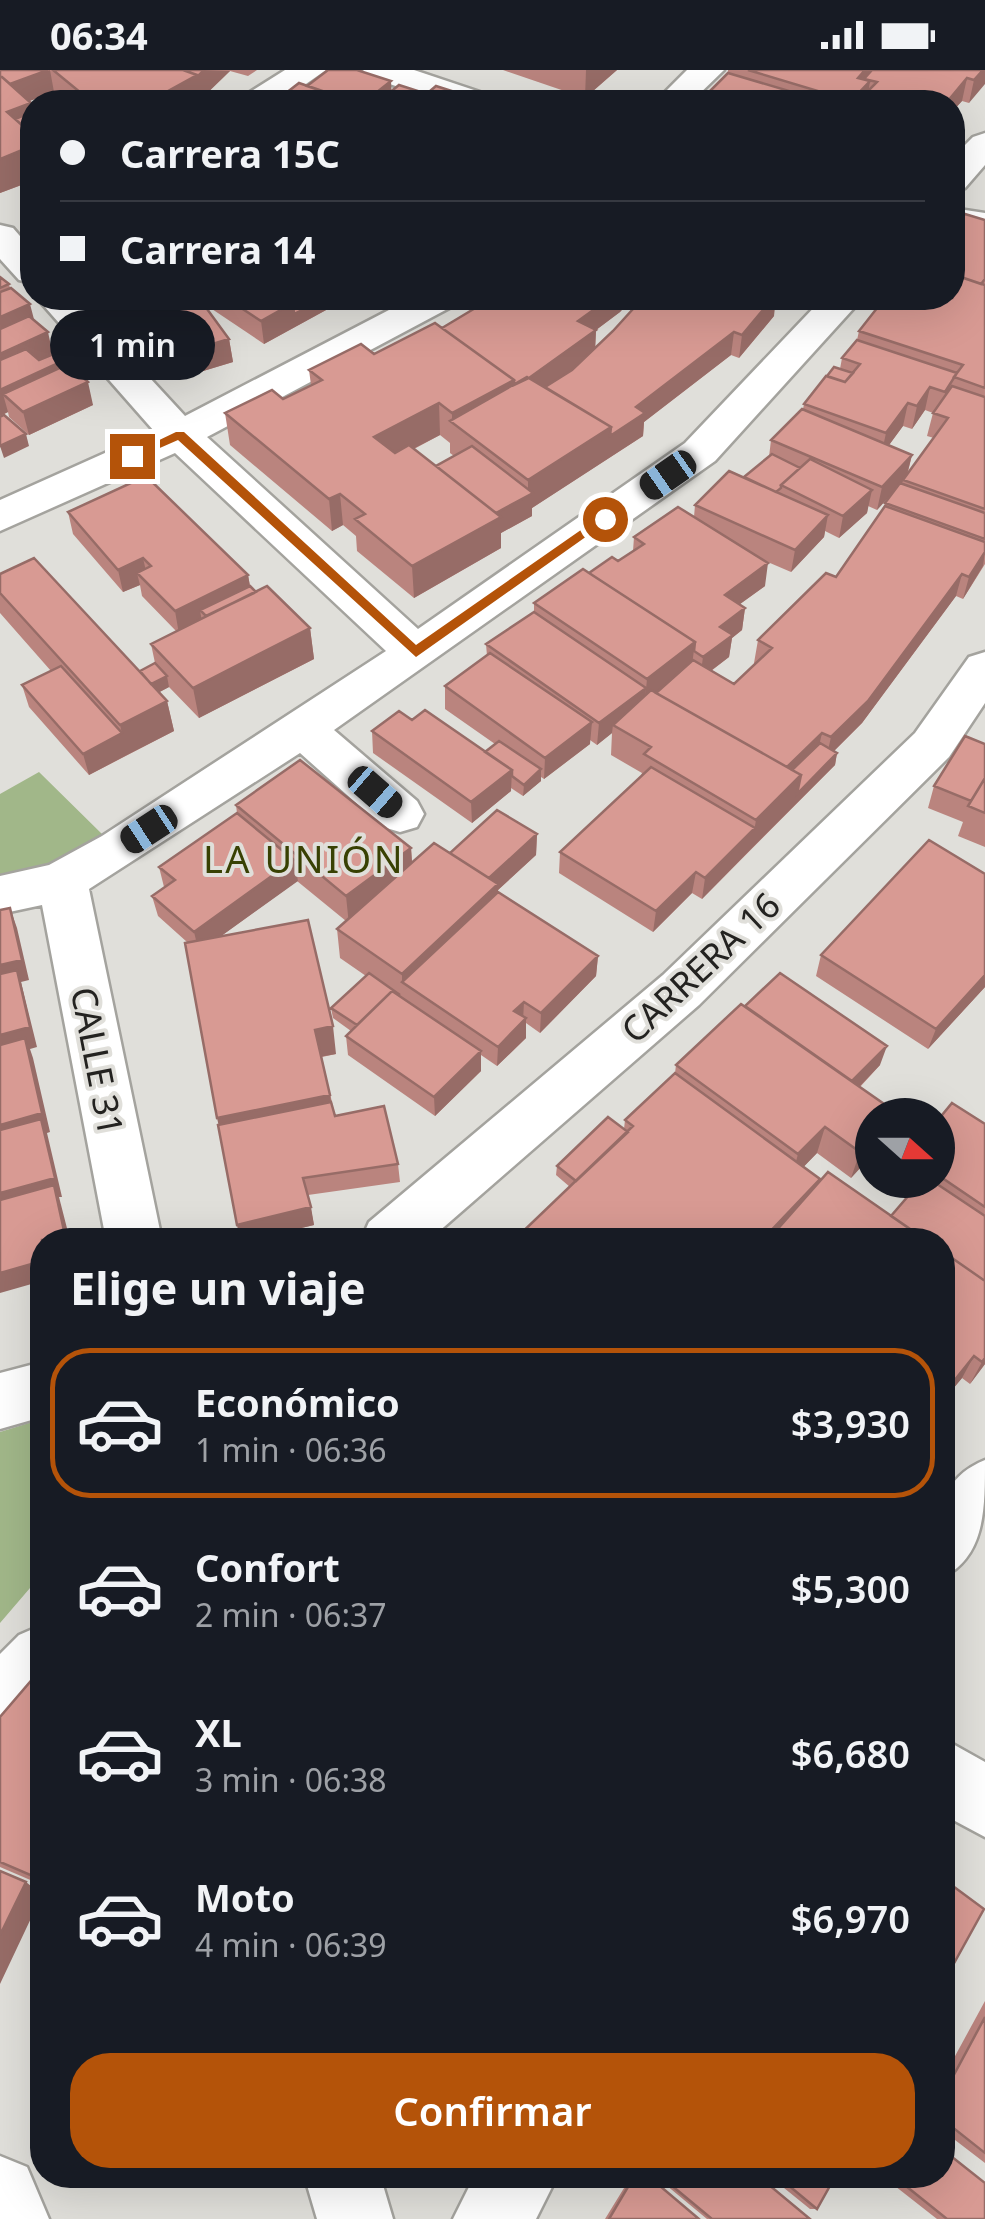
<!DOCTYPE html>
<html lang="es">
<head>
<meta charset="utf-8">
<style>
	body { margin:0; font-family:"Noto Sans",sans-serif; background:#242831; color:#f1f3f6; height:100vh; display:flex; flex-direction:column; font-size:38px; white-space:nowrap }
	* { box-sizing:border-box; margin:0 }
	p { font-size:32px; color:#9ea1a6 }
	.icon { flex:none; width:55px; height:55px; fill:none; stroke:currentColor; stroke-width:2; stroke-linecap:round; stroke-linejoin:round }
	.map { position:relative; flex:1; overflow:hidden }
	.sheet { position:absolute; left:30px; top:1158px; width:925px; height:960px; display:flex; flex-direction:column; background:#171b24; border-radius:40px; box-shadow:0 10px 40px #0002 }
	.sheet>* { flex:none }
	.banner { position:absolute; left:20px; top:20px; width:945px; height:220px; border-radius:40px; box-shadow:0 10px 40px #0002; display:grid; align-content:center; height:220px; padding:0 40px; background:#171b24 }
	.needle { width:65px; rotate:111deg }
	.buttons { position:absolute; left:855px; top:1028px; display:grid; gap:20px }
	.buttons a { display:grid; place-items:center; width:100px; height:100px; border-radius:50%; background:#171b24; box-shadow:0 10px 40px #0002; font-size:50px }
	.end { position:absolute; width:45px; height:45px; margin:-22px; border:12px solid #b45309; background:#fff; box-shadow:0 0 0 5px #fff }
	.from { border-radius:50% }
	.bubble { position:absolute; height:70px; border-radius:35px; background:#171b24; box-shadow:0 10px 40px #0002; font-size:32px; font-weight:600; line-height:70px; text-align:center }
	.car { position:absolute; width:30px; height:60px; margin:-30px -15px; border-radius:12px; box-shadow:0 0 8px 2px #0007; background:linear-gradient(#222 24%,#8ab4d8 0 40%,#222 0 76%,#8ab4d8 0 86%,#222 0) }
	.banner b { display:flex; align-items:center; gap:35px; height:95px; font-size:38px }
	.banner b+b { border-top:2px solid #363941 }
	.banner i { width:25px; height:25px; background:#f1f3f6 }
	ul { padding:0; list-style:none }
	li { display:flex; align-items:center; gap:30px; height:150px; margin:0 20px 15px; padding:0 20px; border:5px solid transparent; border-radius:40px }
	li div { flex:1 }
	li b { display:block; font-size:38px }
	li em { font-style:normal; font-weight:600 }
	li.selected { border-color:#b45309 }
	li>.icon { width:90px; height:90px; stroke-width:1.5 }
	h2 { padding:0 40px; font-size:45px; line-height:120px }
	.primary-button { display:flex; gap:20px; margin-top:auto; padding:20px 40px }
	.primary-button a { flex:1; height:115px; border-radius:40px; background:#b45309; color:#fff; font-size:40px; font-weight:600; line-height:115px; text-align:center }
	.status { display:flex; justify-content:space-between; align-items:center; height:70px; padding:0 50px; background:#171b24; direction:ltr }
	.status svg { height:28px; fill:currentColor }
	.map>svg:first-child { display:block }
</style>
</head>
<body>
<div class="status"><b>06:34</b><svg viewBox="0 0 49 12"><path d="M0 12V9h3v3zM5 12V6h3v6zM10 12V3h3v9zM15 12V0h3v12zM26 1h20v11H26zM47 4h2v5h-2z"/></svg></div>
<div class="map">
<svg width="985" height="2149" viewBox="0 0 985 2149">
	<rect width="100%" height="100%" fill="#e0dfda"/>
	<!-- green -->
	<path fill="#a1b789" d="M39 702 103 765 48 794 0 806V724Z
		M42 1349V1504L0 1553V1362Z"/>
	<g fill="none" stroke-linecap="round" stroke-linejoin="round">
		<!-- minor casing -->
		<g stroke="#a4a39e" stroke-width="5">
			<path id="minor" d="M285 0H326L280 32H240L245 25Z
				M363 0H414L489 25 494 32H445L368 7Z
				M687 0H724L691 32H655Z
				M985 63V95L965 118 952 121V88L973 67Z
				M952 138 985 143V165L952 160Z
				M0 155 13 158 32 180V213L19 210 0 189Z
				M37 228H76L185 346 412 228H459L453 236 207 367 418 559 685 373 823 228H863L715 391 334 660 417 731 424 744 417 757 400 762 383 757 300 683 89 819 162 1170H106L42 835 0 844V806L49 795 102 766 386 581 175 383 0 461V430L154 361Z
				M985 582V633L949 687 699 935 429 1170H361L369 1152 663 905 915 663 969 587Z
				M42 1292V1347L0 1359V1303Z
				M985 1390C985 1441 985 1486 942 1508 942 1458 929 1413 985 1390Z
				M42 1555V1635L23 1655 0 1665V1584L19 1565Z
				M942 1668 985 1692V1767L942 1744Z
				M0 2086 27 2097 49 2149H0Z
				M304 2105H380L393 2149H317Z
				M475 2105H558L536 2149H453Z"/>
		</g>
		<!-- minor -->
		<use href="#minor" fill="#fff" fill-rule="evenodd"/>
	</g>
	<!-- wall -->
	<path fill="#ba847e" fill-rule="evenodd" d="M0 0H257L248 6 230 1 200 30V32H59L55 28 54 22 29 31 32 38V111L0 123Z
		M503 0H617L585 28Z
		M728 0H985L969 33 962 31 952 42V32H699L728 3Z
		M307 16 427 24 486 32H256L277 30Z
		M985 150V494L963 529 956 526 862 653 834 681 837 683 835 695 702 829 692 823 653 862 559 803 560 782 641 706 642 703 611 685 612 663 597 675 590 670V674L544 709 541 707V711L523 726 511 718V721L472 753 373 683 372 661 412 650 485 682 495 674 445 639V616L487 586 486 574 534 542V533L589 503 618 491 633 481 634 467 694 447 695 435 744 407 769 387 771 370 803 339 804 334 840 299 842 288 857 270 859 261 874 241 877 228H952ZM925 340 933 343 927 366 934 368 907 406 912 385 889 375 903 356 912 359ZM894 421 885 433 884 438 836 507 758 570 754 593H755L734 614 711 601 729 587 732 568 742 560 745 538 740 534 765 516 763 490 791 502 824 467 825 461 839 468 867 443 868 436 877 440Z
		M0 207 9 214 10 218 34 251 53 284 66 295 93 335 29 365 9 347 8 342 0 346Z
		M125 228H199L229 269 233 292 180 308 141 253 138 238H137Z
		M202 228H348L264 274 203 233Z
		M492 228H633L620 242 596 260 595 278 774 246 739 288 731 285 644 352 643 366 532 438V446L501 463V478L414 528 357 481 356 466 343 455 332 461 230 375 225 343 283 329 311 315 309 300 374 284 442 258ZM440 365 450 373V383L454 386 436 396 414 379Z
		M68 442 248 505 250 516 256 522 310 558 314 589 199 648 169 617 159 622 167 631 174 661 89 705 29 637 22 615 51 601 0 543V504L140 601 155 593 151 574 176 561 142 526 140 515 123 522 73 464Z
		M985 674V777L958 766 963 752 928 738 934 716Z
		M236 735 411 778 412 792 537 764 536 785 498 820V822L598 886 596 906 540 963 526 953V968L497 996 481 985V1001L435 1046 348 985 346 966 351 961 333 948 331 938 366 906 340 888 337 859 346 851 297 811 221 866 336 984 322 987 335 1046 398 1094 400 1112 308 1125 314 1155 251 1170H241L237 1155 187 872 158 846 152 826 164 817 159 797 237 743Z
		M821 885 985 917 928 979 816 906Z
		M745 936 880 995 860 1017 897 1043 896 1045H872V1085L851 1108 817 1083 803 1097 819 1113 891 1146 913 1121 897 1110H938V1050L985 1054V1294L970 1314 962 1308 942 1332V1170L570 1117 556 1105 557 1096 624 1059 625 1050 675 1003 676 995Z
		M42 1598V1815L0 1797V1647Z
		M985 1931V2093L942 2060V2010Z
		M632 2105H647L699 2149H605Z
		M654 2105H757L810 2149H707Z
		M768 2105H836L817 2139H810Z
		M888 2105H942L985 2149H937L886 2109Z"/>
	<!-- shaded-wall -->
	<path fill="#976c67" d="M50 0 54 22 0 42V17Z
		M204 0 230 1 200 30V32H148Z
		M586 0H617L585 28Z
		M865 0H882L864 9 870 11 867 32H851L858 8Z
		M983 0H985V14L969 33 974 10Z
		M967 8 962 31 952 42V32H947Z
		M391 11 392 32H372V26Z
		M363 23 364 32H351Z
		M31 33 32 38V67L7 42Z
		M32 76V111L0 123V89Z
		M307 228H348L264 274 261 251 293 233 308 237Z
		M610 228H633L620 242 596 260 595 283 537 325 452 353V343Z
		M764 228H776L774 246 739 288 742 265Z
		M30 234 36 257 0 273V247Z
		M48 262 53 285 0 310V284Z
		M734 262 731 285 644 352 643 366 532 438V446L501 463V478L414 528 412 496 490 446 528 426V410L636 337Z
		M229 269 233 292 180 308 176 285Z
		M65 290 70 313 3 324 8 342 0 346V320Z
		M88 312 93 335 29 365 23 342Z
		M930 317 925 340 912 359 917 336Z
		M439 333 440 365 376 398 374 367Z
		M908 333 903 356 881 386 886 363Z
		M26 364 29 376 4 388 0 376Z
		M912 385 906 408 877 440 882 417Z
		M872 420 867 443 839 468 843 446Z
		M340 424 343 455 332 461 329 429Z
		M828 445 824 467 791 502 795 480Z
		M985 482 983 496 963 529 969 507Z
		M143 488 148 510 137 503 140 515 123 522 118 500Z
		M768 493 765 516 722 547 725 525Z
		M962 504 956 526 862 653 826 689 831 667Z
		M248 505 252 528 200 540 202 552 179 564 175 541Z
		M745 538 742 560 732 568 729 587 700 609 703 587 720 557Z
		M310 558 314 589 199 648 193 618Z
		M695 572 691 603 644 640 647 609Z
		M167 606 169 617 145 630 142 618Z
		M646 618 644 640 613 655 612 663 597 675 599 653Z
		M167 631 174 661 127 685 120 655Z
		M592 652 590 674 544 709 545 688Z
		M122 663 127 685 89 705 83 684Z
		M822 663 817 685 784 717 781 703Z
		M837 683 835 695 751 779 756 750 801 705Z
		M541 699V711L523 726 524 715Z
		M512 700 511 721 472 753 471 732Z
		M755 758 751 779 702 829 705 808Z
		M537 764 536 785 498 820V843L402 912V904L486 810Z
		M411 778 413 807 349 855 346 826Z
		M294 790 298 811 199 882 194 862Z
		M696 802 692 823 653 862 656 841Z
		M10 838 17 858 29 910 21 912 37 977 30 979 33 988 50 1062 47 1063 62 1127H59L70 1170H66L0 1144V895Z
		M598 886 596 906 540 963 541 943Z
		M985 905V917L928 979 936 959Z
		M524 932 523 951 526 948V968L497 996 498 977 514 941Z
		M333 956 336 984 319 987 315 960Z
		M887 976 880 995 841 1036 847 1017Z
		M481 981V1001L435 1046 434 1027Z
		M330 1025 334 1051 223 1074 217 1048Z
		M825 1057 817 1083 791 1110 798 1084Z
		M872 1069V1085L851 1108 860 1082Z
		M820 1109 814 1127 773 1170H762Z
		M311 1137 314 1155 251 1170H241L237 1155Z
		M42 1191V1211L0 1223V1203Z
		M974 1286 962 1308 942 1332V1326Z
		M985 1288V1294L970 1314 982 1292Z
		M26 1812 42 1825 0 1914V1865Z"/>
	<!-- building -->
	<path fill="#d89a93" stroke="#976c67" stroke-width="2.5" d="M0 0H48L10 14 2 7H0Z
		M53 0H183L197 5 148 32H92Z
		M183 0H204L197 7V5Z
		M328 0H357L391 11 372 26 363 23 351 32H337V26L307 16Z
		M748 0H865L858 8 870 11 851 31Z
		M872 0H983L974 10 967 8 947 32H857L877 12 864 9Z
		M728 3 826 32H699Z
		M0 7H2L31 33 7 42 32 64V76L0 89Z
		M299 13 337 26 329 32H256L265 26 277 30Z
		M399 15 427 24 417 32 397 26 389 32H378Z
		M436 16 486 32H417Z
		M76 26 83 32H59Z
		M397 26 415 32H389Z
		M32 42V64L15 49Z
		M965 144 985 150V209L981 214 952 204V161Z
		M952 204 985 215V318L954 307 963 295 859 261 885 228H952Z
		M0 207 9 214 0 218Z
		M11 218 30 234 0 247V222Z
		M145 228H199L229 269 176 285 137 230Z
		M226 228H284L293 233 261 251Z
		M284 228H294L308 237 294 244 293 233Z
		M492 228H610L578 251 596 260 529 308 514 315V310L442 258Z
		M643 228H773L742 265 734 262 636 337 645 343 610 366 611 357 545 317 572 300 613 261Z
		M29 246 48 262 0 284V259Z
		M435 253 514 310 452 343 439 333 374 367 395 383 409 375 501 447 412 496 355 449 365 444 340 424 329 429 225 343 272 320 283 329 322 310 309 300 361 274 374 284Z
		M857 270 957 303 945 322 930 317 917 336 908 333 886 363 804 334 826 306 845 312 860 294 842 288Z
		M26 279 39 290 56 283 65 290 0 320V290Z
		M68 294 88 312 23 342 3 324Z
		M834 297 853 303 845 312 827 306Z
		M527 307 611 357 528 410 450 351Z
		M952 316 985 327V439L903 410 948 348 933 343Z
		M802 339 912 385 882 417 771 370Z
		M4 345 26 364 0 376V347Z
		M472 376 533 423 496 443 436 396Z
		M772 384 800 398 781 415V418L776 422 744 407Z
		M810 389 872 420 843 446 781 415Z
		M729 401 828 445 795 480 695 435Z
		M146 406 248 505 175 541 137 503 151 496 143 488 118 500 68 442Z
		M900 413 985 443V469L885 433Z
		M885 436 985 472V482L969 507 962 504 868 631 831 667 822 663 787 697 656 623 693 590 734 614 772 578 758 570 826 503 836 507Z
		M678 437 768 493 725 525 745 538 720 557 733 565 703 587 694 581 695 572 589 503 612 487 618 491 644 474 634 467Z
		M34 488 167 631 120 655 0 523V504Z
		M583 499 695 572 647 609 534 533Z
		M250 516 256 522 206 546 200 540Z
		M267 516 310 558 193 618 151 574Z
		M534 542 646 618 599 653 486 574Z
		M490 583 592 652 545 688 445 616Z
		M155 593 167 606 151 614 140 601Z
		M61 596 122 663 83 684 22 615Z
		M651 620 801 705 756 750 644 684 651 677 613 655Z
		M425 640 512 700 471 732 372 661 399 641 412 650Z
		M965 666 985 674V708L971 731 934 716Z
		M499 671 541 699 524 715 512 706V700L485 682Z
		M820 673 837 683 797 724 801 705 792 700Z
		M300 690 411 778 346 826 236 735Z
		M651 697 755 758 705 808 696 802 656 841 560 782Z
		M985 708V743L968 736Z
		M497 740 537 764 489 808 450 783Z
		M237 743 294 790 194 862 152 826 175 810 159 797Z
		M929 770 985 804V905L936 959 821 885Z
		M434 773 498 814 402 904 337 859Z
		M498 822 598 886 541 943 524 932 514 941 526 948 498 977 402 912Z
		M10 838 22 890 0 895V840Z
		M308 850 333 956 315 960 330 1025 217 1048 185 873Z
		M17 900 30 957 0 965V904Z
		M369 903 400 925 392 921 357 955 331 938Z
		M780 903 887 976 852 1011 745 936Z
		M392 921 481 981 434 1027 346 966Z
		M741 934 897 1043 895 1045H872V1069L860 1082 825 1057 798 1084 676 995Z
		M25 968 42 1043 0 1055V975Z
		M675 1003 820 1109 762 1170H514L633 1056 625 1050Z
		M331 1032 335 1046 384 1036 398 1094 303 1108 311 1137 237 1155 218 1055Z
		M952 1033 985 1054V1137L938 1105V1050Z
		M608 1047 628 1062 576 1111 557 1096Z
		M41 1049 55 1108 0 1123V1060Z
		M828 1102 926 1170H768Z
		M922 1110H931L985 1146V1211L942 1181V1170H926L891 1146Z
		M54 1115 66 1170H42V1191L0 1203V1130Z
		M942 1181 985 1211V1288L982 1292 974 1286 942 1326Z
		M42 1598V1810L0 1792V1647Z
		M0 1801 26 1812 0 1865Z
		M942 1808 984 1839 942 1915Z
		M985 1947V2083L942 2049V2027Z
		M942 2079 985 2113V2149H947L896 2108 897 2105H942Z
		M635 2105H647L699 2149H609Z
		M659 2105H757L810 2149H712Z
		M776 2105H836L817 2139Z"/>
	<!-- route -->
	<path fill="#b45309" d="M176 362H184L416 575 601 446 611 449 416 587 178 370 137 388 126 386Z"/>
	<g text-anchor="middle" dominant-baseline="central" stroke-width="8" stroke-linejoin="round" paint-order="stroke">
		<!-- street labels -->
		<g font-size="35" fill="#232220" stroke="#e0dfda">
			<text transform="translate(700 897) rotate(-43)">CARRERA 16</text>
			<text transform="translate(98 991) rotate(79)">CALLE 31</text>
		</g>
		<!-- neighbourhood labels -->
		<g font-size="38" letter-spacing="2.5" fill="#384103" stroke="#e0dfda">
			<text x="304" y="788">LA UNIÓN</text>
		</g>
	</g>
</svg>
<div class="buttons">
<a><svg class="needle" viewBox="-14 -14 28 28"><path d="M0-13l5 13h-10z" fill="#e53935"/><path d="M0 13l5-13h-10z" fill="#9ea1a6"/></svg></a>
</div>
<i class="end from" style="left:605px;top:449px"></i>
<i class="end" style="left:132px;top:386px"></i>
<div class="bubble" style="left:50px;top:240px;width:165px">1 min</div>
<i class="car" style="left:668px;top:405px;rotate:235deg"></i>
<i class="car" style="left:375px;top:722px;rotate:131deg"></i>
<i class="car" style="left:149px;top:759px;rotate:237deg"></i>
<div class="banner">
<b><i class="from"></i>Carrera 15C</b>
<b><i></i>Carrera 14</b>
</div>
<section class="sheet">
<h2>Elige un viaje</h2>
<ul>
<li class="selected"><svg class="icon" aria-label="car" viewBox="0 0 24 24"><path d="M5 17H2v-5l4-1 3-4h7l3 4 3 1v5h-3M9 17h6M6 11h13"/><circle cx="7" cy="17" r="2"/><circle cx="17" cy="17" r="2"/></svg><div><b>Económico</b><p>1 min · 06:36</p></div><em>$3,930</em></li>
<li><svg class="icon" aria-label="car" viewBox="0 0 24 24"><path d="M5 17H2v-5l4-1 3-4h7l3 4 3 1v5h-3M9 17h6M6 11h13"/><circle cx="7" cy="17" r="2"/><circle cx="17" cy="17" r="2"/></svg><div><b>Confort</b><p>2 min · 06:37</p></div><em>$5,300</em></li>
<li><svg class="icon" aria-label="car" viewBox="0 0 24 24"><path d="M5 17H2v-5l4-1 3-4h7l3 4 3 1v5h-3M9 17h6M6 11h13"/><circle cx="7" cy="17" r="2"/><circle cx="17" cy="17" r="2"/></svg><div><b>XL</b><p>3 min · 06:38</p></div><em>$6,680</em></li>
<li><svg class="icon" aria-label="car" viewBox="0 0 24 24"><path d="M5 17H2v-5l4-1 3-4h7l3 4 3 1v5h-3M9 17h6M6 11h13"/><circle cx="7" cy="17" r="2"/><circle cx="17" cy="17" r="2"/></svg><div><b>Moto</b><p>4 min · 06:39</p></div><em>$6,970</em></li>
</ul>
<div class="primary-button"><a>Confirmar</a></div>
</section>
</div>
</body>
</html>
